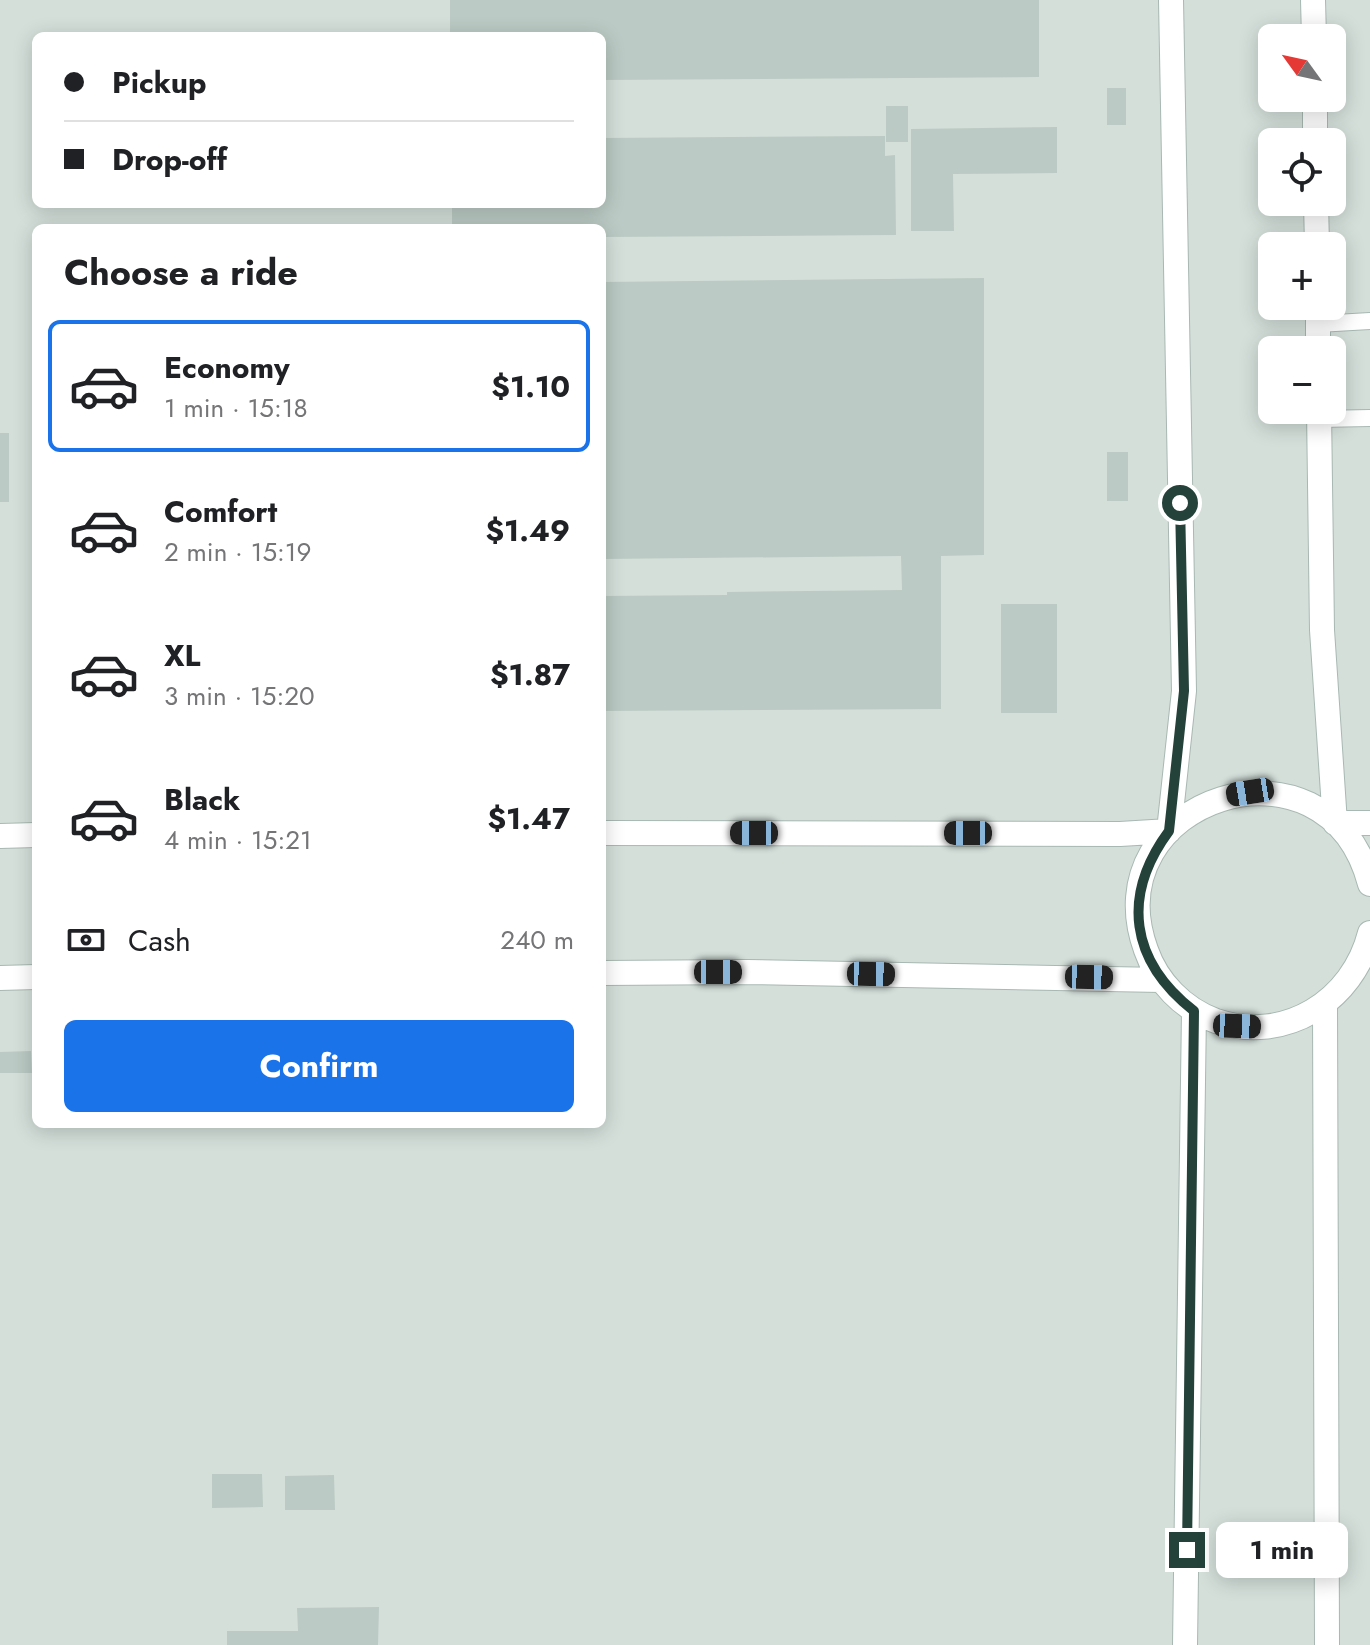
<!DOCTYPE html>
<html lang="en">
<head>
<meta charset="utf-8">
<style>
	body { margin:0; font-family:Jost,sans-serif; background:#f2f2f2; color:#202124; height:100vh; display:flex; flex-direction:column; font-size:30px; white-space:nowrap }
	* { box-sizing:border-box; margin:0 }
	p { font-size:26px; color:#757577 }
	.icon { flex:none; width:44px; height:44px; fill:none; stroke:currentColor; stroke-width:2; stroke-linecap:round; stroke-linejoin:round }
	.map { position:relative; flex:1; overflow:hidden }
	.panel { position:absolute; left:32px; top:224px; width:574px; height:904px; display:flex; flex-direction:column; background:#fff; border-radius:12px; box-shadow:0 4px 20px #0003 }
	.panel>* { flex:none }
	.guide { position:absolute; left:32px; top:32px; width:574px; height:176px; border-radius:12px; box-shadow:0 4px 20px #0003; display:grid; align-content:center; height:176px; padding:0 32px; background:#fff }
	.needle { width:52px; rotate:303deg }
	.tools { position:absolute; left:1258px; top:24px; display:grid; gap:16px }
	.tools a { display:grid; place-items:center; width:88px; height:88px; border-radius:12px; background:#fff; box-shadow:0 4px 20px #0003; font-size:40px }
	.end { position:absolute; width:36px; height:36px; margin:-18px; border:10px solid #24423a; background:#fff; box-shadow:0 0 0 4px #fff }
	.from { border-radius:50% }
	.bubble { position:absolute; height:56px; border-radius:12px; background:#fff; box-shadow:0 4px 20px #0003; font-size:26px; font-weight:700; line-height:56px; text-align:center }
	.car { position:absolute; width:24px; height:48px; margin:-24px -12px; border-radius:10px; box-shadow:0 0 6px 2px #0007; background:linear-gradient(#222 24%,#8ab4d8 0 40%,#222 0 76%,#8ab4d8 0 86%,#222 0) }
	.guide b { display:flex; align-items:center; gap:28px; height:76px; font-size:30px }
	.guide b+b { border-top:2px solid #e0e0e0 }
	.guide i { width:20px; height:20px; background:#202124 }
	ul { padding:0; list-style:none }
	li { display:flex; align-items:center; gap:24px; height:132px; margin:0 16px 12px; padding:0 16px; border:4px solid transparent; border-radius:12px }
	li div { flex:1 }
	li b { display:block; font-size:30px }
	li em { font-style:normal; font-weight:700 }
	li.on { border-color:#1a73e8 }
	li>.icon { width:72px; height:72px; stroke-width:1.5 }
	h2 { padding:0 32px; font-size:36px; line-height:96px }
	.pay { display:flex; align-items:center; gap:20px; height:88px; padding:0 32px; font-size:30px }
	.pay p { margin-inline-start:auto }
	.cta { display:flex; gap:16px; margin-top:auto; padding:16px 32px }
	.cta a { flex:1; height:92px; border-radius:12px; background:#1a73e8; color:#fff; font-size:32px; font-weight:700; line-height:92px; text-align:center }
	.map>svg:first-child { display:block }
</style>
</head>
<body>
<div class="map">
<svg width="1370" height="1645" viewBox="0 0 1370 1645">
	<rect width="100%" height="100%" fill="#e6efeb"/>
	<!-- built -->
	<path fill="#d4dfda" fill-rule="evenodd" d="M0 0H1370V1645H0ZM36 36H602V204H36ZM1272 38H1332V98H1272ZM1272 142H1332V202H1272ZM36 228H602V1124H36ZM1272 246H1332V306H1272ZM1272 350H1332V410H1272Z"/>
	<!-- building -->
	<path fill="#bbcac4" d="M450 0H1039V77L602 80V36H450Z
		M1107 88H1126V125H1107Z
		M886 106H908V142H886Z
		M1057 127V173L953 174 954 231H911V129Z
		M885 136V156L895 155 896 235 602 237V228H452V204H602V138Z
		M984 278V555L941 556V709L602 711V596L727 595V592L902 590 901 556 602 559V282Z
		M0 433H9V502H0Z
		M1107 452H1128V501H1107Z
		M1001 604H1057V713H1001Z
		M31 1051 32 1073H0V1052Z
		M212 1474H262L263 1507 212 1508Z
		M334 1475 335 1510H285V1476Z
		M379 1607 378 1645H227V1631H298L297 1608Z"/>
	<g fill="none" stroke-linecap="round" stroke-linejoin="round">
		<!-- lane casing -->
		<g stroke="#a8b8b2" stroke-width="18">
			<path id="lane" d="M1318 324 1370 321
				M1319 419 1370 418"/>
		</g>
		<!-- street casing -->
		<g stroke="#a8b8b2" stroke-width="26">
			<path id="street" d="M1313 0 1314 38
				M1315 98V142
				M1316 202 1317 246
				M1318 306V350
				M1319 410 1322 630 1335 823H1370
				M602 833 1120 834 1169 831 1184 691 1171 0
				M0 836 36 835
				M1370 884C1327 721 1091 799 1146 950 1157 982 1183 1009 1216 1021 1285 1044 1353 1001 1370 933
				M602 973 747 972 1161 980
				M0 978 36 977
				M1325 1004 1327 1645
				M1185 1645 1194 1011"/>
		</g>
		<!-- lane -->
		<use href="#lane" stroke="#fff" stroke-width="16"/>
		<!-- street -->
		<use href="#street" stroke="#fff" stroke-width="24"/>
	</g>
	<g fill="none" stroke-linecap="round" stroke-linejoin="round">
		<!-- route -->
		<path stroke="#24423a" stroke-width="10" d="M1180 503 1184 691 1169 831C1121 896 1130 961 1194 1011L1187 1550"/>
	</g>
</svg>
<div class="tools">
<a><svg class="needle" viewBox="-14 -14 28 28"><path d="M0-13l5 13h-10z" fill="#e53935"/><path d="M0 13l5-13h-10z" fill="#757577"/></svg></a>
<a><svg class="icon" aria-label="locate" viewBox="0 0 24 24"><circle cx="12" cy="12" r="6"/><path d="M12 2v4M12 18v4M2 12h4M18 12h4"/></svg></a>
<a>+</a>
<a>−</a>
</div>
<i class="end from" style="left:1180px;top:503px"></i>
<i class="end" style="left:1187px;top:1550px"></i>
<div class="bubble" style="left:1216px;top:1522px;width:132px">1 min</div>
<i class="car" style="left:1250px;top:792px;rotate:261deg"></i>
<i class="car" style="left:754px;top:833px;rotate:270deg"></i>
<i class="car" style="left:968px;top:833px;rotate:270deg"></i>
<i class="car" style="left:718px;top:972px;rotate:90deg"></i>
<i class="car" style="left:871px;top:974px;rotate:91deg"></i>
<i class="car" style="left:1089px;top:977px;rotate:91deg"></i>
<i class="car" style="left:1237px;top:1026px;rotate:92deg"></i>
<div class="guide">
<b><i class="from"></i>Pickup</b>
<b><i></i>Drop-off</b>
</div>
<section class="panel">
<h2>Choose a ride</h2>
<ul>
<li class="on"><svg class="icon" aria-label="car" viewBox="0 0 24 24"><path d="M5 17H2v-5l4-1 3-4h7l3 4 3 1v5h-3M9 17h6M6 11h13"/><circle cx="7" cy="17" r="2"/><circle cx="17" cy="17" r="2"/></svg><div><b>Economy</b><p>1 min · 15:18</p></div><em>$1.10</em></li>
<li><svg class="icon" aria-label="car" viewBox="0 0 24 24"><path d="M5 17H2v-5l4-1 3-4h7l3 4 3 1v5h-3M9 17h6M6 11h13"/><circle cx="7" cy="17" r="2"/><circle cx="17" cy="17" r="2"/></svg><div><b>Comfort</b><p>2 min · 15:19</p></div><em>$1.49</em></li>
<li><svg class="icon" aria-label="car" viewBox="0 0 24 24"><path d="M5 17H2v-5l4-1 3-4h7l3 4 3 1v5h-3M9 17h6M6 11h13"/><circle cx="7" cy="17" r="2"/><circle cx="17" cy="17" r="2"/></svg><div><b>XL</b><p>3 min · 15:20</p></div><em>$1.87</em></li>
<li><svg class="icon" aria-label="car" viewBox="0 0 24 24"><path d="M5 17H2v-5l4-1 3-4h7l3 4 3 1v5h-3M9 17h6M6 11h13"/><circle cx="7" cy="17" r="2"/><circle cx="17" cy="17" r="2"/></svg><div><b>Black</b><p>4 min · 15:21</p></div><em>$1.47</em></li>
</ul>
<div class="pay"><svg class="icon" aria-label="cash" viewBox="0 0 24 24"><path d="M3 7h18v10H3z"/><circle cx="12" cy="12" r="2"/></svg>Cash<p>240 m</p></div>
<div class="cta"><a>Confirm</a></div>
</section>
</div>
</body>
</html>
